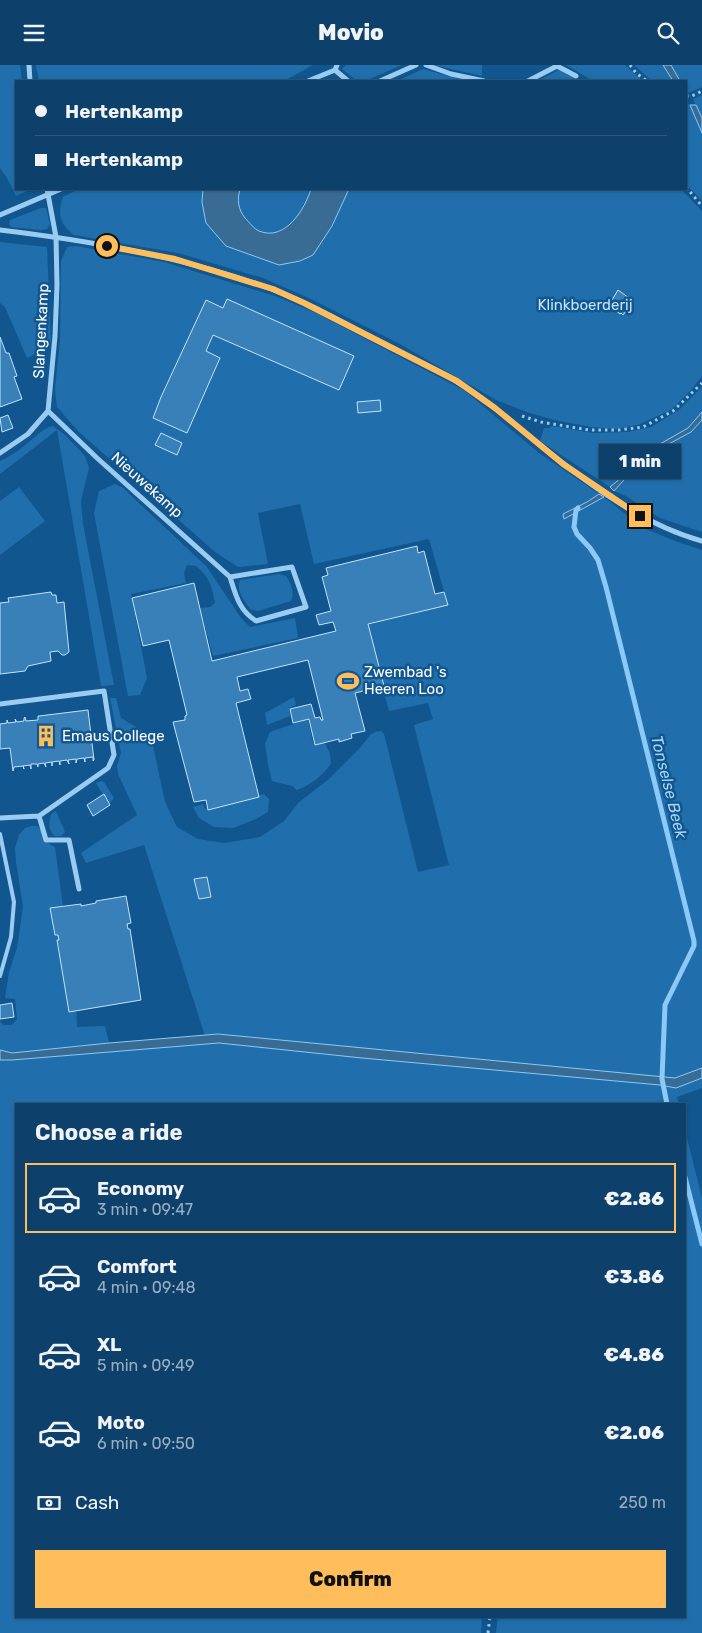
<!DOCTYPE html>
<html lang="en">
<head>
<meta charset="utf-8">
<style>
	body { margin:0; font-family:Rubik,sans-serif; background:#164771; color:#f1f3f6; height:100vh; display:flex; flex-direction:column; font-size:19px; white-space:nowrap }
	* { box-sizing:border-box; margin:0 }
	p { font-size:16px; color:#9aafc1 }
	.icon { flex:none; width:28px; height:28px; fill:none; stroke:currentColor; stroke-width:2; stroke-linecap:round; stroke-linejoin:round }
	.map { position:relative; flex:1; overflow:hidden }
	.side { position:absolute; left:15px; top:1038px; width:671px; height:515px; display:flex; flex-direction:column; background:#0d406b; border-radius:0px; box-shadow:0 1px 4px #0004,0 0 0 1px #2d597e }
	.side>* { flex:none }
	.guide { position:absolute; left:15px; top:15px; width:672px; height:110px; border-radius:0px; box-shadow:0 1px 4px #0004,0 0 0 1px #2d597e; display:grid; align-content:center; height:110px; padding:0 20px; background:#0d406b }
	.end { position:absolute; width:22px; height:22px; margin:-11px; border:6px solid #ffbd5c; background:#111; box-shadow:0 0 0 2px #111 }
	.from { border-radius:50% }
	.bubble { position:absolute; height:35px; border-radius:0px; background:#0d406b; box-shadow:0 1px 4px #0004,0 0 0 1px #2d597e; font-size:16px; font-weight:800; line-height:35px; text-align:center }
	.guide b { display:flex; align-items:center; gap:18px; height:48px; font-size:19px }
	.guide b+b { border-top:1px solid #2d597e }
	.guide i { width:12px; height:12px; background:#f1f3f6 }
	ul { padding:0; list-style:none }
	li { display:flex; align-items:center; gap:15px; height:70px; margin:0 10px 8px; padding:0 10px; border:2px solid transparent; border-radius:0px }
	li div { flex:1 }
	li b { display:block; font-size:19px }
	li em { font-style:normal; font-weight:800 }
	li.active { border-color:#ffbd5c }
	li>.icon { width:45px; height:45px; stroke-width:1.5 }
	h2 { padding:0 20px; font-size:22px; line-height:60px }
	.pay { display:flex; align-items:center; gap:12px; height:55px; padding:0 20px; font-size:19px }
	.pay p { margin-inline-start:auto }
	.button { display:flex; gap:10px; margin-top:auto; padding:10px 20px }
	.button a { flex:1; height:58px; border-radius:0px; background:#ffbd5c; color:#111; font-size:20px; font-weight:800; line-height:58px; text-align:center }
	header { display:flex; justify-content:space-between; align-items:center; height:65px; padding:0 20px; background:#0d406b; font-size:22px; font-weight:800 }
	.map>svg:first-child { display:block }
</style>
</head>
<body>
<header><svg class="icon" aria-label="menu" viewBox="0 0 24 24"><path d="M4 6h16M4 12h16M4 18h16"/></svg>Movio<svg class="icon" aria-label="search" viewBox="0 0 24 24"><circle cx="10" cy="10" r="6"/><path d="M15 15l6 6"/></svg></header>
<div class="map">
<svg width="702" height="1568" viewBox="0 0 702 1568">
	<rect width="100%" height="100%" fill="#11568f"/>
	<!-- green -->
	<path fill="#206fac" d="M0 0H20L22 16H16V124H31L16 131 7 113 0 103Z
		M36 0H313L284 16H39Z
		M346 0H402L365 16H357L342 4Z
		M434 0H482V11Z
		M566 0H625L643 16H593Z
		M634 0H663L673 16H652Z
		M671 0H702V22L688 28 686 26V16H680Z
		M423 4 466 16H397Z
		M559 5 580 16H537Z
		M702 30V53L693 34Z
		M686 37 690 40 702 68V136L686 119Z
		M79 124H681L702 146V311L692 324 671 345 638 360 616 364 591 362 554 355 527 347 496 335 400 279 311 234 263 213 178 188 74 170C60 160 57 148 63 132Z
		M41 143H46L50 159 47 164 41 165 11 162 9 159 10 155Z
		M0 177 47 182 51 281 27 293 5 242 0 238Z
		M76 181 164 197 275 231 316 248 465 326 539 388 599 429 587 437 571 445 564 454 604 432 635 457 646 464 675 476 702 485V1003L675 1014 218 969 205 971 144 780 86 798 81 788 137 750 118 709 117 701 121 688 110 633H116L121 653 151 671 165 737 177 762 198 774 224 778 260 772 284 756 298 738 329 714 360 683 370 670 375 667 381 666 384 669 418 807 449 800 414 660 433 654 428 638 389 646 366 560 448 540 429 474 314 499 300 439 258 448 268 499 238 502 215 487 78 366 57 342 55 324 60 275 61 196 67 182Z
		M702 322V347L688 363 653 383 638 395 628 407 610 422 540 376 544 363H549L552 361 593 368 627 367 651 362 679 345Z
		M702 355V467L660 453 626 431 614 426 640 397 654 387 691 367Z
		M53 361 65 370 85 391 89 403 81 436 83 459 114 620 101 621 57 365 0 409V396C11 391 21 384 30 376 39 369 42 364 53 361Z
		M115 419 123 423 207 502 241 553 250 562 295 553 298 573 213 591 200 543 210 542 215 538C212 520 209 512 196 501L187 500 184 508 186 518 131 529 147 613 140 630 128 631 94 448 99 426Z
		M19 422 45 456 0 490V436Z
		M279 509 286 511C291 519 295 526 291 536L258 546 250 544C244 535 236 526 240 515Z
		M294 632 296 640 289 643 290 651 267 660 265 648Z
		M308 654 313 678 324 676 330 689 331 699C321 712 312 719 297 725L292 721 272 716 268 699 265 679 270 667Z
		M101 716 104 717 114 733 112 736 108 738 96 718Z
		M264 729 269 734 268 747 256 754 233 763 214 762 199 753 193 742 203 739 205 744Z
		M56 746 65 767 61 771H54C48 764 49 758 51 749Z
		M31 761H36L41 764 44 776 55 782 76 939 77 962 105 961 109 978 12 988 0 985V956L3 960H12L17 954 15 934 5 933 9 907 17 883 23 842 16 797 15 783 19 770 25 763Z
		M219 978 362 993 660 1020 676 1023 702 1013V1023L677 1032 679 1039H16V1551H482L481 1568H0V995H12Z
		M685 1065 702 1133V1568H496L498 1551H685Z"/>
	<!-- water -->
	<path fill="#396c95" stroke="#8cc9f6" d="M663 0H671L680 16H673Z
		M690 40H696L702 53V68Z
		M203 124H240C237 135 238 144 245 153 249 157 254 164 259 166 285 177 305 144 311 124H349L332 161 313 190 300 196 279 200 226 181 206 158 202 137Z
		M702 347V355L691 367 654 387 640 397 614 426 610 422 628 407 638 395 653 383 688 363Z
		M599 429 604 432 564 454 563 449 587 437Z
		M218 969 675 1013 702 1003V1013L676 1023 660 1020 362 993 219 978 12 995H0V985L12 988 109 978Z"/>
	<g fill="none" stroke-linecap="round" stroke-linejoin="round">
		<!-- stream -->
		<path stroke="#8cc9f6" stroke-width="5" d="M578 443 576 445 574 462 577 469 590 483 598 495 606 522 694 876V881L665 940 662 1014 667 1039
			M685 1112 702 1179"/>
	</g>
	<!-- building -->
	<path fill="#3980b8" stroke="#c2e3fd" d="M618 225 633 236 623 250 621 248 620 249 609 240Z
		M227 234 354 291 339 325 213 270 206 286 220 293 187 368 153 353 161 332 206 235 223 243Z
		M0 272 6 288H9L17 311 14 312 22 334 0 342Z
		M380 335 381 346 358 348 357 337Z
		M8 350 13 363 2 367 0 353Z
		M161 368 182 378 177 390 155 380Z
		M417 481 418 488 424 486 435 529 444 527 448 540 368 559 384 621 355 628 365 666 351 669 352 673 339 677V674L315 680 309 654 293 658 290 644 311 639 315 653 320 652 321 655H323L308 595 237 612 240 626 248 624 251 634 236 638 259 732 208 745 206 735 194 737 173 657 185 655V651L187 650 169 575 143 581 132 533 194 518 212 596 336 566 333 557 319 560 316 550 331 546 322 512 328 510 326 503Z
		M51 527 52 530H56L57 538 64 537 69 587 65 590H62L58 586 50 587 51 596 28 601 25 606 0 609V538L9 537 8 533Z
		M88 645 94 695 93 696V692L85 693V697L84 693 77 694 76 698V694L68 695 69 699 67 695 60 696V700L59 696 52 697V701V697L45 698 46 702 44 698 38 699V702L37 699H31V704L30 700 23 701 24 704 23 701 14 702 13 706 10 683 0 684V659L7 658V655L8 658 16 657 15 654 17 657 24 656V653L25 652 26 656 38 655V651H39Z
		M104 729 110 740 93 751 87 740Z
		M207 812 211 832 199 834 194 814Z
		M126 831 131 858 127 859 128 864H130L141 935 69 947 57 875H59L58 870H55L50 843 81 839V841L96 838V836Z
		M12 938 14 952 0 954V940Z"/>
	<g fill="none" stroke-linecap="round" stroke-linejoin="round">
		<!-- path -->
		<path stroke="#9accf2" stroke-width="3" stroke-dasharray="2.5 4" stroke-linecap="butt" d="M630 0 636 8 647 16
			M686 31H692L702 26
			M686 122 702 141
			M522 351 541 357 589 365H619L643 362 673 346 702 318
			M488 1568 490 1551"/>
		<!-- lane -->
		<path stroke="#9accf2" stroke-width="4" d="M0 769 14 837 11 872 0 911"/>
		<!-- street -->
		<path stroke="#9accf2" stroke-width="5" d="M29 0 30 16
			M426 0 451 9 484 16
			M335 5 348 16
			M308 16 335 5 337 0
			M380 16 416 0
			M528 16 557 1 576 11
			M0 150 61 124
			M0 165C92 176 184 192 271 224 310 238 347 260 384 279 408 292 434 302 457 317 483 332 506 352 529 371 579 412 639 459 702 476
			M48 346 97 393 230 512C236 531 239 545 256 556L306 542 292 502 230 512
			M0 388 28 369 48 346 55 271 57 220 56 172 47 124
			M0 639 104 626 114 690 108 703 39 751 0 753
			M39 751 46 775H69L79 824"/>
	</g>
	<g fill="none" stroke-linecap="round" stroke-linejoin="round">
		<!-- route -->
		<path stroke="#ffbd5c" stroke-width="6" d="M107 181 175 194 273 224 304 238 457 316 495 343 563 399 640 451"/>
	</g>
	<!-- icons -->
	<defs>
		<g id="stadium-bare" transform="scale(1.725)"><path d="M0-5a6.5 5 0 1 0 0 10a6.5 5 0 1 0 0-10ZM-3.5-1.8h7v3.6h-7Z" fill="#ffbd5c" stroke="#11568f" stroke-width="2.5" paint-order="stroke"/></g>
		<g id="building-bare" transform="scale(1.725)"><path d="M-4-6H4V6H1V3H-1V6H-4ZM-2.5-4.3h1.7v1.8h-1.7ZM.8-4.3h1.7v1.8H.8ZM-2.5-1h1.7V.8h-1.7ZM.8-1h1.7V.8H.8Z" fill="#ffbd5c" stroke="#11568f" stroke-width="2.5" paint-order="stroke"/></g>
	</defs>
	<g fill-rule="evenodd">
		<use href="#stadium-bare" x="348" y="616"/>
		<use href="#building-bare" x="46" y="671"/>
	</g>
	<g text-anchor="middle" dominant-baseline="central" stroke-width="5" stroke-linejoin="round" paint-order="stroke">
		<!-- park labels -->
		<g font-size="15" fill="#c2e3fd" stroke="#11568f">
			<text x="585" y="240">Klinkboerderij</text>
		</g>
		<!-- street labels -->
		<g font-size="15" fill="#fff" stroke="#11568f">
			<text transform="translate(41 266) rotate(-87)">Slangenkamp</text>
			<text transform="translate(147 420) rotate(42)">Nieuwekamp</text>
		</g>
		<!-- poi labels -->
		<g font-size="15" fill="#fff" stroke="#11568f" text-anchor="start">
			<text x="364" y="607">Zwembad 's<tspan x="364" dy="17">Heeren Loo</tspan></text>
			<text x="62" y="671">Emaus College</text>
		</g>
		<!-- water labels -->
		<g font-size="16" font-style="italic" fill="#a6d6f9" stroke="#11568f">
			<text transform="translate(669 722) rotate(76)">Tonselse Beek</text>
		</g>
	</g>
</svg>
<i class="end from" style="left:107px;top:181px"></i>
<i class="end" style="left:640px;top:451px"></i>
<div class="bubble" style="left:599px;top:379px;width:82px">1 min</div>
<div class="guide">
<b><i class="from"></i>Hertenkamp</b>
<b><i></i>Hertenkamp</b>
</div>
<section class="side">
<h2>Choose a ride</h2>
<ul>
<li class="active"><svg class="icon" aria-label="car" viewBox="0 0 24 24"><path d="M5 17H2v-5l4-1 3-4h7l3 4 3 1v5h-3M9 17h6M6 11h13"/><circle cx="7" cy="17" r="2"/><circle cx="17" cy="17" r="2"/></svg><div><b>Economy</b><p>3 min · 09:47</p></div><em>€2.86</em></li>
<li><svg class="icon" aria-label="car" viewBox="0 0 24 24"><path d="M5 17H2v-5l4-1 3-4h7l3 4 3 1v5h-3M9 17h6M6 11h13"/><circle cx="7" cy="17" r="2"/><circle cx="17" cy="17" r="2"/></svg><div><b>Comfort</b><p>4 min · 09:48</p></div><em>€3.86</em></li>
<li><svg class="icon" aria-label="car" viewBox="0 0 24 24"><path d="M5 17H2v-5l4-1 3-4h7l3 4 3 1v5h-3M9 17h6M6 11h13"/><circle cx="7" cy="17" r="2"/><circle cx="17" cy="17" r="2"/></svg><div><b>XL</b><p>5 min · 09:49</p></div><em>€4.86</em></li>
<li><svg class="icon" aria-label="car" viewBox="0 0 24 24"><path d="M5 17H2v-5l4-1 3-4h7l3 4 3 1v5h-3M9 17h6M6 11h13"/><circle cx="7" cy="17" r="2"/><circle cx="17" cy="17" r="2"/></svg><div><b>Moto</b><p>6 min · 09:50</p></div><em>€2.06</em></li>
</ul>
<div class="pay"><svg class="icon" aria-label="cash" viewBox="0 0 24 24"><path d="M3 7h18v10H3z"/><circle cx="12" cy="12" r="2"/></svg>Cash<p>250 m</p></div>
<div class="button"><a>Confirm</a></div>
</section>
</div>
</body>
</html>
